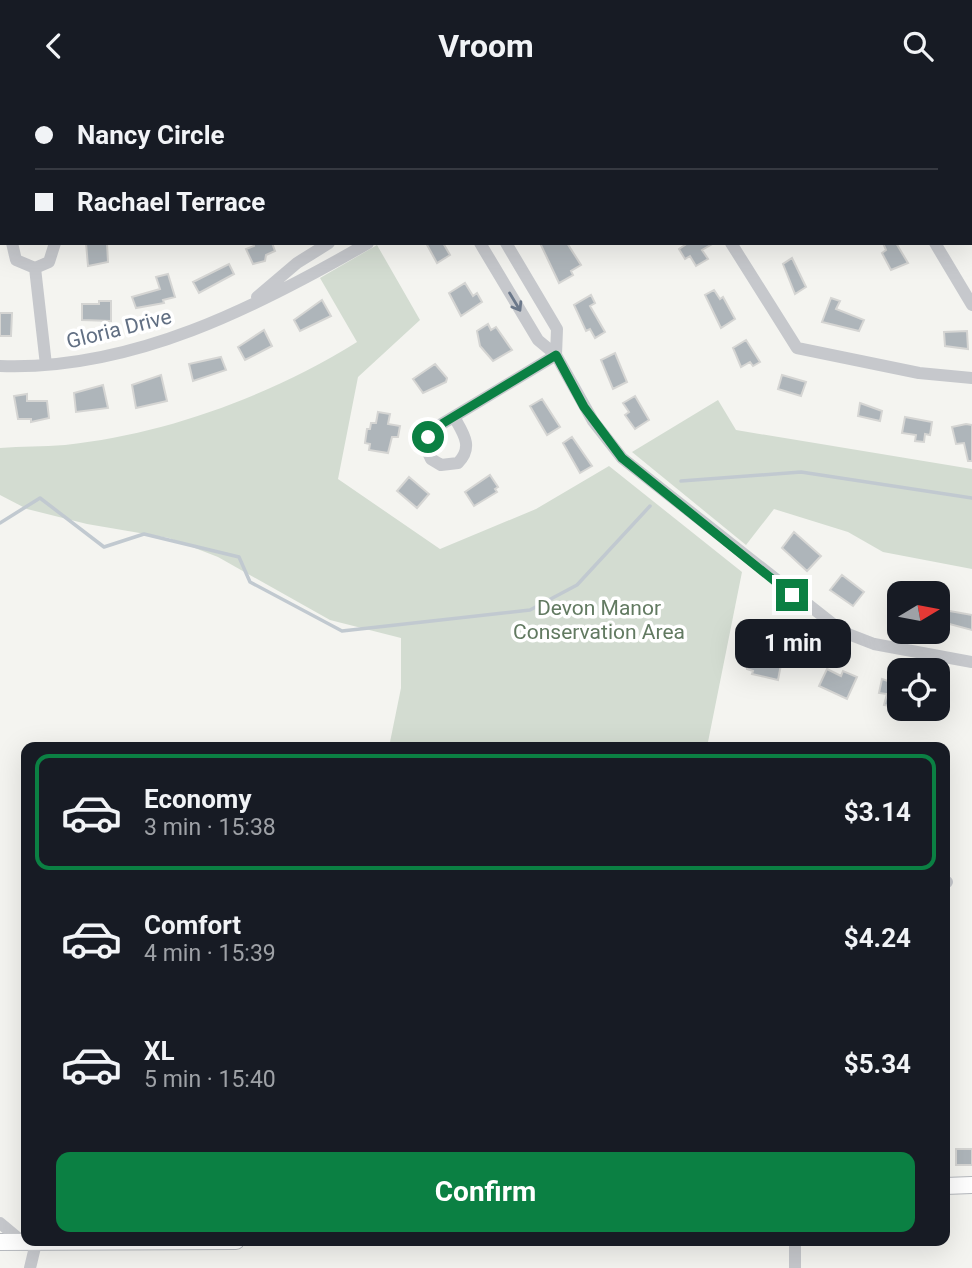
<!DOCTYPE html>
<html lang="en">
<head>
<meta charset="utf-8">
<style>
	body { margin:0; font-family:Roboto,sans-serif; background:#20242c; color:#f1f3f6; height:100vh; display:flex; flex-direction:column; font-size:26px; white-space:nowrap }
	* { box-sizing:border-box; margin:0 }
	p { font-size:23px; color:#9ea1a6 }
	.icon { flex:none; width:38px; height:38px; fill:none; stroke:currentColor; stroke-width:2; stroke-linecap:round; stroke-linejoin:round }
	.map { position:relative; flex:1; overflow:hidden }
	.panel { position:absolute; left:21px; top:651px; width:929px; height:504px; display:flex; flex-direction:column; background:#171b24; border-radius:14px; box-shadow:0 7px 28px #0002 }
	.panel>* { flex:none }
	.top-card { position:absolute; left:0px; top:0px; width:973px; height:154px; box-shadow:0 7px 28px #0002; display:grid; align-content:center; height:154px; padding:0 35px; background:#171b24 }
	.needle { width:46px; rotate:80deg }
	.tools { position:absolute; left:887px; top:490px; display:grid; gap:14px }
	.tools a { display:grid; place-items:center; width:63px; height:63px; border-radius:14px; background:#171b24; box-shadow:0 7px 28px #0002; font-size:35px }
	.end { position:absolute; width:32px; height:32px; margin:-16px; border:9px solid #0b8043; background:#fff; box-shadow:0 0 0 4px #fff }
	.from { border-radius:50% }
	.bubble { position:absolute; height:49px; border-radius:14px; background:#171b24; box-shadow:0 7px 28px #0002; font-size:23px; font-weight:700; line-height:49px; text-align:center }
	.top-card b { display:flex; align-items:center; gap:24px; height:66px; font-size:26px }
	.top-card b+b { border-top:2px solid #363941 }
	.top-card i { width:18px; height:18px; background:#f1f3f6 }
	ul { padding:12px 0 0; list-style:none }
	li { display:flex; align-items:center; gap:21px; height:116px; margin:0 14px 10px; padding:0 21px; border:4px solid transparent; border-radius:14px }
	li div { flex:1 }
	li b { display:block; font-size:26px }
	li em { font-style:normal; font-weight:700 }
	li.active { border-color:#0b8043 }
	li>.icon { width:63px; height:63px; stroke-width:1.5 }
	.action { display:flex; gap:14px; margin-top:auto; padding:14px 35px }
	.action a { flex:1; height:80px; border-radius:14px; background:#0b8043; color:#fff; font-size:28px; font-weight:700; line-height:80px; text-align:center }
	header { display:flex; justify-content:space-between; align-items:center; height:91px; padding:0 35px; background:#171b24; font-size:32px; font-weight:700 }
	.map>svg:first-child { display:block }
</style>
</head>
<body>
<header><svg class="icon" aria-label="back" viewBox="0 0 24 24"><path d="M15 5l-7 7 7 7"/></svg>Vroom<svg class="icon" aria-label="search" viewBox="0 0 24 24"><circle cx="10" cy="10" r="6"/><path d="M15 15l6 6"/></svg></header>
<div class="map">
<svg width="972" height="1177" viewBox="0 0 972 1177">
	<rect width="100%" height="100%" fill="#f4f4f0"/>
	<!-- green -->
	<path fill="#d3dcd1" d="M0 0H302L303 2H2L0 45Z
		M377 154 420 229 358 286 338 388 440 458 536 418 609 375 742 481 707 656H389L401 597V547L330 529 218 466 169 447 87 433 27 418 0 404V357C21 355 43 356 65 354 167 343 270 305 357 251L320 187Z
		M718 309 736 339 972 378V478L883 461 848 441 774 418 746 454 632 361Z"/>
	<g fill="none" stroke-linecap="round" stroke-linejoin="round">
		<!-- stream -->
		<path stroke="#c1c9d0" stroke-width="3.5" d="M681 390 801 381 972 407
			M0 432 40 407 104 456 144 443 239 466 250 491 342 540 530 519 577 494 650 415"/>
	</g>
	<!-- building -->
	<path fill="#aeb5ba" stroke="#d5d5d3" stroke-width="2" d="M86 152H107L108 171 88 175Z
		M253 152H272L275 160 266 164 265 170 253 173 246 158 254 155Z
		M426 152H443L450 164 437 172Z
		M540 152H567L581 174 571 180 573 184 559 192Z
		M688 152H714L702 159 708 168 696 175 690 165 685 168 679 158Z
		M883 152H896L908 172 891 179 882 162 886 159Z
		M792 167 806 196 795 203 783 173Z
		M229 173 234 183 199 202 193 191Z
		M168 183 175 206 163 209 164 212 136 217 132 206 160 198 156 186Z
		M465 192 473 205 477 202 482 211 461 225 449 202Z
		M714 199 720 208 723 206 735 228 721 237 705 204Z
		M591 204 595 212 590 215 605 241 595 247 590 238 586 240 574 214Z
		M831 207 840 210 836 218 864 229 859 240 822 231Z
		M322 209 331 225 300 240 294 229Z
		M99 210H111V230L82 229V213H99Z
		M0 222H12L11 245H0Z
		M488 233 491 239 496 236 512 259 493 270 480 255 477 240Z
		M264 239 272 255 245 269 238 256Z
		M967 240 968 258 945 255 944 241Z
		M746 249 760 271 753 275 750 271 741 276 733 257Z
		M615 262 627 291 613 298 601 269Z
		M221 266 226 279 193 290 189 273Z
		M435 273 447 287 446 291 423 302 413 288Z
		M161 284 167 310 136 317 132 294Z
		M782 284 806 291 801 305 778 298Z
		M103 294 108 317 76 321 74 302Z
		M27 303V310H47L49 327 31 331V328H18L14 305Z
		M635 305 649 329 635 338 625 324 629 321 623 312Z
		M542 308 560 336 547 344 530 315Z
		M860 312 882 320 880 330 858 325Z
		M378 321 390 323 388 333 400 335 398 346H392L388 362 369 359 370 353 365 352 367 338H370L371 332H376Z
		M905 326 932 331 930 344 925 343 924 351 915 350 916 344 902 342Z
		M966 333 972 334V370H968L964 352 956 353 952 336Z
		M572 346 592 375 580 382 563 352Z
		M490 384 498 396 495 398 497 401 474 415 465 401Z
		M409 386 429 403 417 417 397 400Z
		M794 441 821 465 807 480 782 457Z
		M842 484 864 501 853 515 830 499Z
		M944 519 972 524V539L942 531Z
		M772 556 784 558 778 589 752 583 753 580 747 578 751 559 770 563Z
		M827 578 841 585 843 580 857 586 847 608 819 595Z
		M882 588 900 594V617L884 614 887 603 879 602Z
		M956 1058H972V1074H956Z"/>
	<g fill="none" stroke-linecap="round" stroke-linejoin="round">
		<!-- major casing -->
		<g stroke="#b6b9be" stroke-width="18">
			<path id="major" d="M945 1095 972 1094
				M0 1151 236 1150"/>
		</g>
		<!-- minor -->
		<path stroke="#c6c8cc" stroke-width="12" d="M395 0 396 2
			M420 0 421 2
			M641 0 642 2
			M866 0 867 2
			M12 152 16 169 35 177 49 171 55 152
			M480 152 538 249 556 264 593 330 622 367 843 541 874 553 972 571
			M506 152 557 238 556 264
			M731 152 797 257 919 282 972 287
			M935 152 972 214
			M35 177 46 274
			M257 206 297 172 329 152
			M0 275C132 280 257 216 368 152
			M454 326C463 342 474 356 458 372L441 374 431 368 426 357 428 346 435 337 556 264
			M945 791H947
			M0 1132 24 1152
			M795 1150V1177
			M30 1177 36 1152"/>
		<!-- major -->
		<use href="#major" stroke="#fff" stroke-width="16"/>
	</g>
	<!-- one-way arrows -->
	<defs><path id="oneway-shaft" d="M-6 0H5M1.5-3L5.5 0L1.5 3" fill="none" stroke-width="1.6" stroke-linecap="round" stroke-linejoin="round" transform="scale(1.75)"/></defs>
	<use stroke="#6b788a" href="#oneway-shaft" transform="translate(515 211) rotate(59)"/>
	<g fill="none" stroke-linecap="round" stroke-linejoin="round">
		<!-- route -->
		<path stroke="#0b8043" stroke-width="9" d="M428 346 435 337 556 264 584 316 622 367 792 504"/>
	</g>
	<g text-anchor="middle" dominant-baseline="central" stroke-width="7" stroke-linejoin="round" paint-order="stroke">
		<!-- street labels -->
		<g font-size="21" fill="#616f83" stroke="#fff">
			<text transform="translate(119 238) rotate(-14)">Gloria Drive</text>
		</g>
		<!-- park labels -->
		<g font-size="21" fill="#627a61" stroke="#fff">
			<text x="599" y="517">Devon Manor<tspan x="599" dy="24">Conservation Area</tspan></text>
		</g>
	</g>
</svg>
<div class="tools">
<a><svg class="needle" viewBox="-14 -14 28 28"><path d="M0-13l5 13h-10z" fill="#e53935"/><path d="M0 13l5-13h-10z" fill="#9ea1a6"/></svg></a>
<a><svg class="icon" aria-label="locate" viewBox="0 0 24 24"><circle cx="12" cy="12" r="6"/><path d="M12 2v4M12 18v4M2 12h4M18 12h4"/></svg></a>
</div>
<i class="end from" style="left:428px;top:346px"></i>
<i class="end" style="left:792px;top:504px"></i>
<div class="bubble" style="left:735px;top:528px;width:116px">1 min</div>
<div class="top-card">
<b><i class="from"></i>Nancy Circle</b>
<b><i></i>Rachael Terrace</b>
</div>
<section class="panel">
<ul>
<li class="active"><svg class="icon" aria-label="car" viewBox="0 0 24 24"><path d="M5 17H2v-5l4-1 3-4h7l3 4 3 1v5h-3M9 17h6M6 11h13"/><circle cx="7" cy="17" r="2"/><circle cx="17" cy="17" r="2"/></svg><div><b>Economy</b><p>3 min · 15:38</p></div><em>$3.14</em></li>
<li><svg class="icon" aria-label="car" viewBox="0 0 24 24"><path d="M5 17H2v-5l4-1 3-4h7l3 4 3 1v5h-3M9 17h6M6 11h13"/><circle cx="7" cy="17" r="2"/><circle cx="17" cy="17" r="2"/></svg><div><b>Comfort</b><p>4 min · 15:39</p></div><em>$4.24</em></li>
<li><svg class="icon" aria-label="car" viewBox="0 0 24 24"><path d="M5 17H2v-5l4-1 3-4h7l3 4 3 1v5h-3M9 17h6M6 11h13"/><circle cx="7" cy="17" r="2"/><circle cx="17" cy="17" r="2"/></svg><div><b>XL</b><p>5 min · 15:40</p></div><em>$5.34</em></li>
</ul>
<div class="action"><a>Confirm</a></div>
</section>
</div>
</body>
</html>
